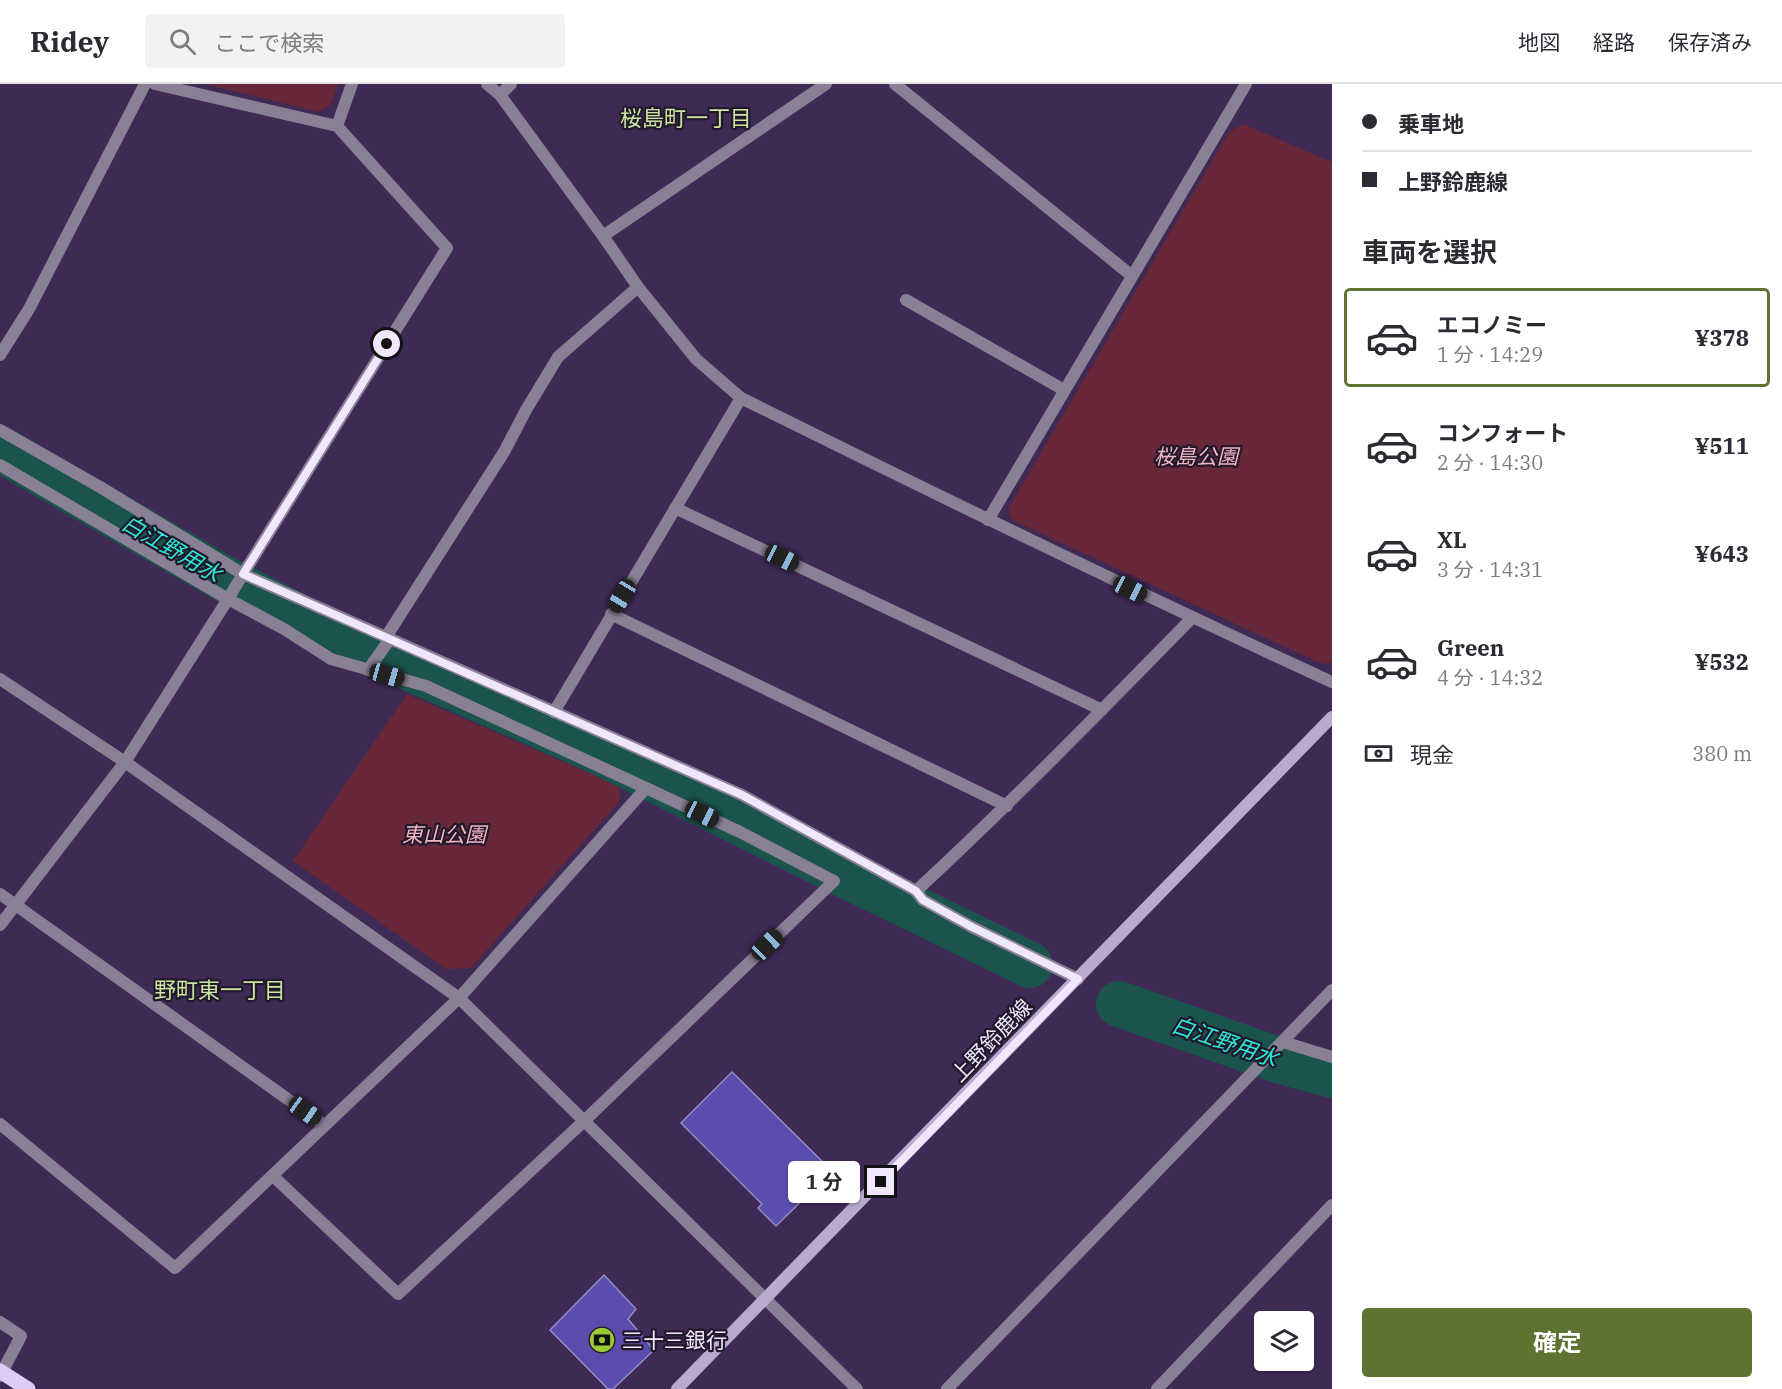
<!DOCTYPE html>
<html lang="ja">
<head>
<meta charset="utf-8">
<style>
	body { margin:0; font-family:"IBM Plex Serif","Noto Sans JP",serif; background:#f2f2f3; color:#2b2b33; height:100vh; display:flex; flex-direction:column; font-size:22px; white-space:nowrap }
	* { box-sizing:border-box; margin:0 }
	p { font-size:20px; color:#7c7c81 }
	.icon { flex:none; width:33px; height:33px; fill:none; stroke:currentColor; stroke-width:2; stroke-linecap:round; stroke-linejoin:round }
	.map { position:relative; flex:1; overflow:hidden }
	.panel { display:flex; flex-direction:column; background:#fff; width:450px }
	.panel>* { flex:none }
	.banner { display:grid; align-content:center; height:132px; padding:0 30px; background:#fff }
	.fabs { position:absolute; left:1254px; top:1227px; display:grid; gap:12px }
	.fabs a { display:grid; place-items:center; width:60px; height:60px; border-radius:6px; background:#fff; box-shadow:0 2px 4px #0004; font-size:30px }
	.end { position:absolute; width:27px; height:27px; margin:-14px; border:8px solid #f1e7fd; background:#111; box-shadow:0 0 0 3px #111 }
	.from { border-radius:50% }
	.bubble { position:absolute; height:42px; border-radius:6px; background:#fff; box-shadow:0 2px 4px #0004; font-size:20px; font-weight:700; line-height:42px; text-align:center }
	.car { position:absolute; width:18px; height:36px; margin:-18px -9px; border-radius:8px; box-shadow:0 0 4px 2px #0007; background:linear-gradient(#222 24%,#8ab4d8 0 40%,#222 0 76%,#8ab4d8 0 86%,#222 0) }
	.banner b { display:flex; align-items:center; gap:21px; height:57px; font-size:22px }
	.banner b+b { border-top:2px solid #e1e1e2 }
	.banner i { width:15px; height:15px; background:#2b2b33 }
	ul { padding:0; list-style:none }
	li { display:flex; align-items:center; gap:18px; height:99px; margin:0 12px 9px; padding:0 18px; border:3px solid transparent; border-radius:6px }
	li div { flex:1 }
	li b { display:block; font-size:22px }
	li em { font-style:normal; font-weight:700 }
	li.current { border-color:#5e7332 }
	li>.icon { width:54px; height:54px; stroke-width:1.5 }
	h2 { padding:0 30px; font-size:27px; line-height:72px }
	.pay { display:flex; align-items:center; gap:15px; height:66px; padding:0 30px; font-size:22px }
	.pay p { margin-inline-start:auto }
	.cta { display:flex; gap:12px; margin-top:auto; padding:12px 30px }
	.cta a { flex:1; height:69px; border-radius:6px; background:#5e7332; color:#fff; font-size:24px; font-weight:700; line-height:69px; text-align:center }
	header { display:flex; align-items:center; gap:36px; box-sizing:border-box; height:84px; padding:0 30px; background:#fff; border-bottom:2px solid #e1e1e2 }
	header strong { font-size:28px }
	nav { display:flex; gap:33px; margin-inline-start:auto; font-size:21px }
	.search { width:420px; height:54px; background:#f2f2f3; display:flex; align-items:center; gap:15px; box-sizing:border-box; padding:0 21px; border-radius:6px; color:#7c7c81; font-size:22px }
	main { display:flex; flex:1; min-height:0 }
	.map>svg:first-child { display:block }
</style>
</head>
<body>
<header>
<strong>Ridey</strong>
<div class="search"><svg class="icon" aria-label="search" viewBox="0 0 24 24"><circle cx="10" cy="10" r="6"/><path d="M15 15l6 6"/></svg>ここで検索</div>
<nav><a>地図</a><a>経路</a><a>保存済み</a></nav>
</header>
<main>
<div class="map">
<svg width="1332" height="1305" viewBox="0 0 1332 1305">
	<rect width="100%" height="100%" fill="#3f2a55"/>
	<!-- green -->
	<path fill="#69283a" d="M205 0H338L331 20 319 28Z
		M1243 40 1332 78V578L1322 580 1012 436 1008 425 1229 48Z
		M407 610 619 702 620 717 471 884 446 885 293 777Z"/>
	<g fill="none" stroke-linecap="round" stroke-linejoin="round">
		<!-- river -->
		<path stroke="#1b534d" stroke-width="46" d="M0 365 223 494 326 547 602 669 843 790 1030 881
			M1119 920 1278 976 1332 991"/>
	</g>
	<!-- building -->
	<path fill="#5a4dad" stroke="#918fc4" stroke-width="1.5" d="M732 988 832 1087 776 1142 758 1124 762 1120 681 1039Z
		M604 1191 636 1225 628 1235 654 1266 613 1305H608L550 1246Z"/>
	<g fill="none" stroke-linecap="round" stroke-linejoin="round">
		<!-- service -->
		<path stroke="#8a8096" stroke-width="12" d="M916 807 923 816 972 843 1078 895"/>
		<!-- minor -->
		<path stroke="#8a8096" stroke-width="12" d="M155 0 337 42
			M487 0 500 11 603 152 638 203 696 275 741 314
			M895 0 1132 192
			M500 11 511 0
			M603 152 826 0
			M638 203 558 273 526 326 504 368 386 553 742 711 916 807C1011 719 1101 627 1192 534
			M906 216 1064 306
			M0 271 29 225 145 0
			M0 346 100 403 243 490 447 164 337 42 352 0
			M0 381 228 515 125 678 459 914 646 704 426 602 331 575 284 545 228 515 243 490 386 553
			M675 424 1102 626
			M988 436 1246 0
			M611 530 1007 722
			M368 586 390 555
			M0 595 125 678 0 841
			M554 628 741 314C937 411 1133 507 1332 598
			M0 810 324 1041
			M1283 958 1332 973
			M0 1040 175 1184 459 914 857 1305
			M273 1092 398 1210 583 1038 834 797 740 748 646 704
			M0 1238 21 1252 0 1292
			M947 1305 1332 906
			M1157 1305 1332 1121"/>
		<!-- secondary -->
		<path stroke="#baaacd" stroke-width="12" d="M677 1305 1332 633"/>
		<!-- primary -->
		<path stroke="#dfcaf8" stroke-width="15" d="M0 1287 28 1305"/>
	</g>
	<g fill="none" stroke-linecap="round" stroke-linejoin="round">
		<!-- route -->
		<path stroke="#f1e7fd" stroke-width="8" d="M387 260 243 490 742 711 916 807 923 816 972 843 1078 895 881 1098"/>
	</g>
	<!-- icons -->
	<defs>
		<g id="bank-disc" transform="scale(1.35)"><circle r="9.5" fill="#9cca31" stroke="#21182c"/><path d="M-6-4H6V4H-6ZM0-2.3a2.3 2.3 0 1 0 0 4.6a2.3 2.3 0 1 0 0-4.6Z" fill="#111"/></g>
	</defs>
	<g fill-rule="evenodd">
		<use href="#bank-disc" x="602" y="1256"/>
	</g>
	<g text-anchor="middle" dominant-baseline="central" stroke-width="4.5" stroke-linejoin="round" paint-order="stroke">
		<!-- park labels -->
		<g font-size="21" font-style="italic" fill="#f0b5c1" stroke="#21182c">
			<text x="1196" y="372">桜島公園</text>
			<text x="444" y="750">東山公園</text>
		</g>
		<!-- street labels -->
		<g font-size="21" fill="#f1e7fd" stroke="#21182c">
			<text transform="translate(991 956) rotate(-46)">上野鈴鹿線</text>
		</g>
		<!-- poi labels -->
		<g font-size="21" fill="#f1e7fd" stroke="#21182c" text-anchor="start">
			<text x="622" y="1256">三十三銀行</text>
		</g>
		<!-- neighbourhood labels -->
		<g font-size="22" fill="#cae59c" stroke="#21182c">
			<text x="686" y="33">桜島町一丁目</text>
			<text x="220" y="905">野町東一丁目</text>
		</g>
		<!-- water labels -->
		<g font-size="22" font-style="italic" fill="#2ce9d8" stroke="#21182c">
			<text transform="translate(172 464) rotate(30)">白江野用水</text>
			<text transform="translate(1225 957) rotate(19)">白江野用水</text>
		</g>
	</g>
</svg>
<div class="fabs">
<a><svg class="icon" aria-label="layers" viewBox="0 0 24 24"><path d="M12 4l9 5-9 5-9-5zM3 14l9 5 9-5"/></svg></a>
</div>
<i class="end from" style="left:387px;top:260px"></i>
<i class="end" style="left:881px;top:1098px"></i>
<div class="bubble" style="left:788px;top:1077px;width:72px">1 分</div>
<i class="car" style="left:782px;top:474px;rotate:116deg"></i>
<i class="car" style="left:1130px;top:505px;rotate:116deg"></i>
<i class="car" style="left:622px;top:512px;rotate:211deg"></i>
<i class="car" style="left:387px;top:591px;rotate:106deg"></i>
<i class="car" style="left:702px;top:730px;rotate:115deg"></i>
<i class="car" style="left:767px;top:861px;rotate:46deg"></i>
<i class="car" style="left:305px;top:1027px;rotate:125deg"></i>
</div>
<section class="panel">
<div class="banner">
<b><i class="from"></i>乗車地</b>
<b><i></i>上野鈴鹿線</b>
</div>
<h2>車両を選択</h2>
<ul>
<li class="current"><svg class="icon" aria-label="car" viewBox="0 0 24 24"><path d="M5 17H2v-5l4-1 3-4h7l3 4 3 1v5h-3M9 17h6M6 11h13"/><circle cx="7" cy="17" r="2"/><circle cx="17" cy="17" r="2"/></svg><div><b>エコノミー</b><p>1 分 · 14:29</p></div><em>¥378</em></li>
<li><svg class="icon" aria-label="car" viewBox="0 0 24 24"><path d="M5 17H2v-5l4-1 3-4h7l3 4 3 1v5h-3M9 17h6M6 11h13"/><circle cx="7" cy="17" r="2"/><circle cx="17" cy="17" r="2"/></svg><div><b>コンフォート</b><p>2 分 · 14:30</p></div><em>¥511</em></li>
<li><svg class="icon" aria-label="car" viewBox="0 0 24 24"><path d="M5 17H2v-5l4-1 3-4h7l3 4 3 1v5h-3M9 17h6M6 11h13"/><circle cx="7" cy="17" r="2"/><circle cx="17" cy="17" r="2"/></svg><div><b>XL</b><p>3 分 · 14:31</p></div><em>¥643</em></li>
<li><svg class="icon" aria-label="car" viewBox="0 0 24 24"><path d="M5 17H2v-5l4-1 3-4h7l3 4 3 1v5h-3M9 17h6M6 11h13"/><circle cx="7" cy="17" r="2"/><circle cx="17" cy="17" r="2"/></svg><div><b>Green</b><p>4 分 · 14:32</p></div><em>¥532</em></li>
</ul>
<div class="pay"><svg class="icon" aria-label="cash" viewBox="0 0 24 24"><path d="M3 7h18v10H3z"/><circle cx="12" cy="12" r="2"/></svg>現金<p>380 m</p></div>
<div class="cta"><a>確定</a></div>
</section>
</main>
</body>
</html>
